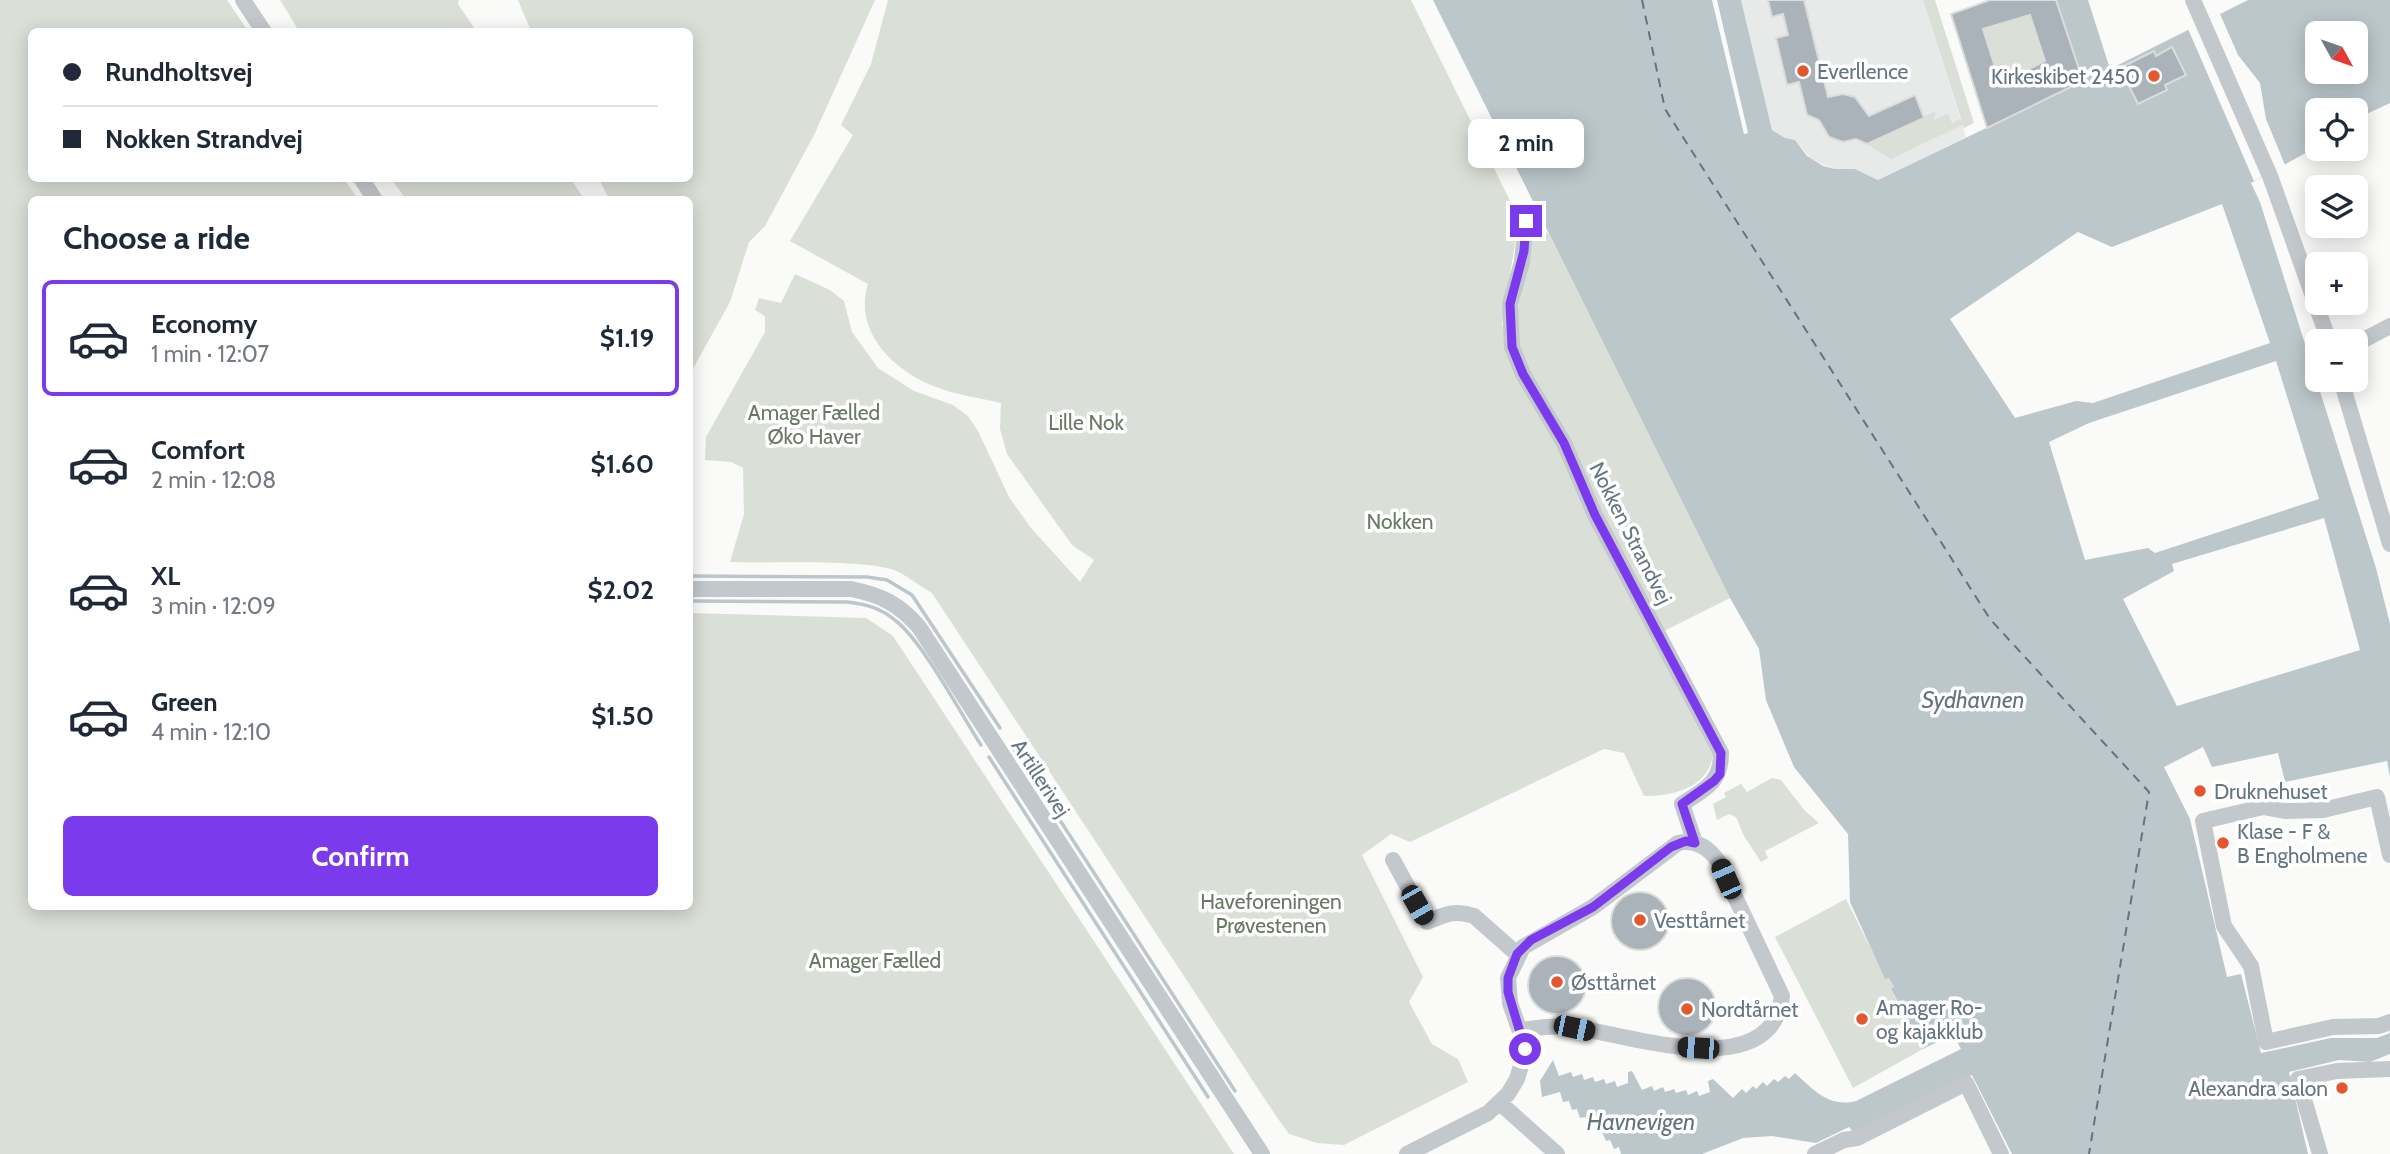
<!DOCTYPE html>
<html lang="en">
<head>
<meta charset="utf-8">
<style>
	body { margin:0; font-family:Cabin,sans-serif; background:#f2f2f3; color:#1f2937; height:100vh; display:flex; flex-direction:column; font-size:26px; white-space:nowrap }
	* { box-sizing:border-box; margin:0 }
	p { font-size:23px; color:#747a83 }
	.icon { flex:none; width:38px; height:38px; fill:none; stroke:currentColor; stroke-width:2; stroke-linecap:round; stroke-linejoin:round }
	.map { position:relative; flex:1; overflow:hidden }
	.drawer { position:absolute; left:28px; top:196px; width:665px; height:714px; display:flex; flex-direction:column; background:#fff; border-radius:10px; box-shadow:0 4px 18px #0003 }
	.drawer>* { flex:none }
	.hud { position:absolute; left:28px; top:28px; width:665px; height:154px; border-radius:10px; box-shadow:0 4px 18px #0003; display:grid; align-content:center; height:154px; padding:0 35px; background:#fff }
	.needle { width:46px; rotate:130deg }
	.fabs { position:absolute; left:2305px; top:21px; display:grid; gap:14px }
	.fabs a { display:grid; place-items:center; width:63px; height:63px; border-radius:10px; background:#fff; box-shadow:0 4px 18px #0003; font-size:35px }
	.end { position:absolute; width:32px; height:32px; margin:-16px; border:9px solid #7c3aed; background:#fff; box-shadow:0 0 0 4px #fff }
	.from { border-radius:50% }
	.bubble { position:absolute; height:49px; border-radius:10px; background:#fff; box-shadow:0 4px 18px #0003; font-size:23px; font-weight:700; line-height:49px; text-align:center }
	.car { position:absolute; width:21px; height:42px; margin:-21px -10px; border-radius:9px; box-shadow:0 0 5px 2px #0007; background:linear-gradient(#222 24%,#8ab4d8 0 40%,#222 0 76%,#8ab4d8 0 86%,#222 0) }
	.hud b { display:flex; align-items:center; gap:24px; height:66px; font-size:26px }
	.hud b+b { border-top:2px solid #e0e1e3 }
	.hud i { width:18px; height:18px; background:#1f2937 }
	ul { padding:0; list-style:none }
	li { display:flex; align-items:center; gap:21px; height:116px; margin:0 14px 10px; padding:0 21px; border:4px solid transparent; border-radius:10px }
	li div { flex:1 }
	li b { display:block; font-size:26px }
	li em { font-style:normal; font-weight:700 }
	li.current { border-color:#7c3aed }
	li>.icon { width:63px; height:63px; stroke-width:1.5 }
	h2 { padding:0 35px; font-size:32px; line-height:84px }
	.primary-button { display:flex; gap:14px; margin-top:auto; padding:14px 35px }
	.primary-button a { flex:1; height:80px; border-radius:10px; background:#7c3aed; color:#fff; font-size:28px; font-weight:700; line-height:80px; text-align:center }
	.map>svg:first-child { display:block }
</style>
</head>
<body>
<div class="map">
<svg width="2390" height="1154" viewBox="0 0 2390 1154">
	<rect width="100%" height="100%" fill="#fafaf8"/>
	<!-- built -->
	<path fill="#e8e9e9" d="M1741 0H1923L1966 137 1878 180 1855 169H1835L1812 160 1795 140 1785 138 1772 130Z"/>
	<!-- green -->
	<path fill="#dadfd7" d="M0 0H227L248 31 32 32V178L344 179 358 199 32 200V906H690V613L866 618 893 636 1234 1154H0Z
		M280 0H459L458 4 476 31H299Z
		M518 0H875L814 135 765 226 749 242 730 302 690 374V200L609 199 599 179 690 178V32L531 31Z
		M888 0H1411L1519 219 1502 324 1513 363 1555 439 1590 519 1713 755C1708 788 1673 796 1644 796L1624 753 1604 749 1410 842 1391 834 1362 855 1423 977 1409 1002 1432 1044 1458 1059 1468 1082 1344 1145 1317 1143 1289 1134 1276 1116 932 593C921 587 910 578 899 572 868 558 769 564 730 562L744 514 743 468 731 462 705 460 706 437 765 332V316L755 310 759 298 781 303 795 274 830 290 844 301 852 332 878 368 914 391 953 405 968 416 978 431 1009 497 1031 528 1080 582 1094 560 1072 545 1007 454 1000 429 1001 403C980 398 957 395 936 387 894 371 853 332 868 284L790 241 853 135 841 125 871 64Z
		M1923 0H1935L1974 123 1964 128 1962 125 1891 159 1867 144 1936 111 1934 120 1948 114 1952 123 1961 119Z
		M2030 15 2043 58 2047 61 1998 85 1999 81 1983 29Z
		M391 179H571L584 199H406Z
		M1533 223 1549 234 1730 598 1664 631 1534 382C1529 369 1520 355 1518 341 1511 301 1534 263 1533 223Z
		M1772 778 1781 780 1805 811 1819 823 1765 851 1768 858 1761 862 1744 836 1736 817 1729 814 1717 820 1713 804 1726 797 1724 793 1741 784 1747 792Z
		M1846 899 1886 979 1889 977 1894 988 1891 990 1923 1049 1853 1088 1775 937Z"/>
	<!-- water -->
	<path fill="#bbc7cb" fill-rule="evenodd" d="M1433 0H1741L1772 130 1785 138 1795 140 1807 156 1823 166 1835 169H1855L1878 180 2082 82 2056 0H2088L2110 69 2248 0H2390V103L2356 119V110H2317V138L2310 141 2313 149 2251 183 2260 202 2376 568 2390 624V777L2387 761 2285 782 2278 753 2212 767 2203 747 2164 767 2190 819 2227 977 2241 974 2261 1053 2331 1038H2377L2390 1033V1054L2370 1062 2339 1060 2289 1072 2308 1154H2012L1972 1075 1854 1133 1849 1127 1816 1143 1772 1136 1743 1138 1702 1154H1621L1619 1147 1614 1149 1610 1140 1606 1141 1602 1132 1597 1133 1594 1125 1589 1126 1585 1117 1580 1118 1577 1109 1572 1110 1569 1101 1563 1102 1560 1092 1542 1097 1540 1081 1553 1060 1559 1076 1571 1072 1573 1077 1582 1074 1584 1080 1593 1077 1595 1082 1604 1079 1606 1084 1615 1081 1617 1087 1628 1083V1072L1632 1071 1642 1090 1652 1086 1654 1091 1663 1087 1665 1092 1674 1089 1676 1093 1686 1090 1688 1095 1697 1091 1699 1096 1710 1092 1708 1081 1713 1079 1733 1098 1742 1089 1746 1093 1753 1086 1756 1089 1763 1082 1767 1086 1774 1079 1778 1082 1785 1076 1789 1079 1795 1073C1814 1090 1829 1108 1856 1101L1961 1049 1953 1034 1923 1049 1891 989 1894 987 1889 978 1885 979 1850 902 1848 834 1794 767 1766 700 1759 649 1730 598ZM2317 33H2356V72H2317ZM2222 204 2270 343 2093 403 2076 401 2015 418 1950 319 2078 232 2112 247ZM2276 361 2319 499 2155 553 2148 548 2085 560 2049 442 2089 423ZM2324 518 2360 650 2177 706 2123 599 2174 571 2172 564Z"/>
	<!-- pier -->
	<path fill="#fafaf8" d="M1712 0H1717L1748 133 1744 134Z
		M2220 14 2238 55 2260 83 2266 119 2285 165 2254 181 2188 29Z"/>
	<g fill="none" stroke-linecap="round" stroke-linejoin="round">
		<!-- stream -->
		<path stroke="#bbc7cb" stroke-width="3.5" d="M690 576 867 577 887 580 912 595 1000 728
			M690 601 847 602C866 604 881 608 896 621 923 642 961 714 981 745
			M1012 746 1235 1091
			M989 757 1208 1097"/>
		<!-- ferry -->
		<path stroke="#60757c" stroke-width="2" stroke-dasharray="9 7" stroke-linecap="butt" d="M1642 0 1665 109 1990 619 2149 792 2089 1154"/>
	</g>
	<!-- building -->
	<path fill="#aab3b9" stroke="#dcdcda" stroke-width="2" fill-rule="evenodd" d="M1768 0H1804L1828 97 1843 94 1855 97 1869 116 1915 95 1924 118 1867 144 1856 139 1843 142 1829 137 1819 120 1807 115 1799 82 1787 85 1776 38 1788 35 1783 14 1772 17Z
		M1990 0H2056L2083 81 1987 128 1951 14ZM2030 15 2045 61 2000 83 1983 29Z
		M2172 47 2186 75 2165 85 2167 90 2138 104 2120 68 2154 51 2156 56Z
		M1611 921a29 29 0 1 1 58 0a29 29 0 1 1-58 0Z
		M1528 985a29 29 0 1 1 58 0a29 29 0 1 1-58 0Z
		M1658 1007a29 29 0 1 1 58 0a29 29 0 1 1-58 0Z"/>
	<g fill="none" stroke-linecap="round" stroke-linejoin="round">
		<!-- minor -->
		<path stroke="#c3c8cc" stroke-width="16" d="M243 0 264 32
			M2193 0 2270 176 2329 341
			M361 178 375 200
			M1526 221 1522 262 1510 304 1512 347 1523 374 1564 443 1595 515 1721 753C1721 783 1705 789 1682 804L1695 843
			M2356 344 2390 326
			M2341 380 2390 544
			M690 589H851C881 595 899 604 919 627L1262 1154
			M2390 855 2377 797 2323 810 2285 811 2263 807 2203 821 2224 926 2251 966 2266 1042 2333 1027 2379 1026 2390 1022
			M1393 860 1427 922C1444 915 1456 909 1474 916L1517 954
			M1500 1103 1557 1154
			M1407 1154 1488 1113 1508 1094 1517 1079 1526 1049 1510 1003 1508 978 1523 947 1593 907 1678 843C1695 839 1708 847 1718 861L1782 996C1771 1088 1624 1032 1569 1027 1552 1025 1537 1028 1521 1030
			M1815 1154 1844 1140 1857 1138 1966 1083 2001 1154
			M2320 1154 2298 1079 2337 1071 2390 1069"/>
	</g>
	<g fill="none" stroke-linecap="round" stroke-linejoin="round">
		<!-- route -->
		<path stroke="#7c3aed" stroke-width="9" d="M1525 1049 1508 992V978L1517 954 1531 940 1593 907 1671 847 1686 841 1695 843 1682 804 1714 781 1720 774 1721 753 1595 515 1564 443 1523 374 1512 347 1510 304 1524 251 1526 221"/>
	</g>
	<!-- markers -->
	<g fill="#e4572e" stroke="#fff" stroke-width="2.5">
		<circle cx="1803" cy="71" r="7"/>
		<circle cx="2154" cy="76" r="7"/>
		<circle cx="2200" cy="791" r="7"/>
		<circle cx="2223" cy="843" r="7"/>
		<circle cx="1640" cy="920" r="7"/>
		<circle cx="1557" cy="982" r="7"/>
		<circle cx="1687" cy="1009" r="7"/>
		<circle cx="1862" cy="1019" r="7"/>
		<circle cx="2342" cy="1088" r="7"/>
	</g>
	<g text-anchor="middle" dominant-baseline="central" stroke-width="7" stroke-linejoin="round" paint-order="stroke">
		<!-- poi labels -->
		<g font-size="21" fill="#657683" stroke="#fff" text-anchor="start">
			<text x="1817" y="71">Everllence</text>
			<text x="2140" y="76" text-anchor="end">Kirkeskibet 2450</text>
			<text x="2214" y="791">Druknehuset</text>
			<text x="2237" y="831">Klase - F &amp;<tspan x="2237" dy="24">B Engholmene</tspan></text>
			<text x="1654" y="920">Vesttårnet</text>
			<text x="1571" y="982">Østtårnet</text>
			<text x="1876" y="1007">Amager Ro-<tspan x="1876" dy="24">og kajakklub</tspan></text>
			<text x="1701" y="1009">Nordtårnet</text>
			<text x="2328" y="1088" text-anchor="end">Alexandra salon</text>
		</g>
		<!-- park labels -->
		<g font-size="21" fill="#687a64" stroke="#fff">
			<text x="814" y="412">Amager Fælled<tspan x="814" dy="24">Øko Haver</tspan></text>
			<text x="1086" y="422">Lille Nok</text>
			<text x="1400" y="521">Nokken</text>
			<text x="1271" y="901">Haveforeningen<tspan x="1271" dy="24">Prøvestenen</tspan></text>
			<text x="875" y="960">Amager Fælled</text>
		</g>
		<!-- street labels -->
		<g font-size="21" fill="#657683" stroke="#fff">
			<text transform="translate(1631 533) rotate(63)">Nokken Strandvej</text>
			<text transform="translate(1041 778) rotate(57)">Artillerivej</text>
		</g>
		<!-- water labels -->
		<g font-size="23" font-style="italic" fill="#60757c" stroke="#fff">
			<text x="1973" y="700">Sydhavnen</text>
			<text x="1641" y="1122">Havnevigen</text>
		</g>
	</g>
</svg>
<div class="fabs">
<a><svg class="needle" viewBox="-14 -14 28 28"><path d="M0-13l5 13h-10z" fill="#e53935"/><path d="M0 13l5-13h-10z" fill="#747a83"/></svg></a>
<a><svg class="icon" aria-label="locate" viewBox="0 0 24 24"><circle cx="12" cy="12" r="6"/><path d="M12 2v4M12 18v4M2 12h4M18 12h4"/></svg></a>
<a><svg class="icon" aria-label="layers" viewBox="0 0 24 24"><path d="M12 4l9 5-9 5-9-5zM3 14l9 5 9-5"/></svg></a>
<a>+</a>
<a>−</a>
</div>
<i class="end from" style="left:1525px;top:1049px"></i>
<i class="end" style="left:1526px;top:221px"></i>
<div class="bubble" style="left:1468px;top:119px;width:116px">2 min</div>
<i class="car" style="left:1726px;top:879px;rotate:336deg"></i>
<i class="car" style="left:1417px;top:905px;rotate:150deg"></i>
<i class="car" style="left:1574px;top:1028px;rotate:102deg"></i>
<i class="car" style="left:1698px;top:1048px;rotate:274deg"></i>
<div class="hud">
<b><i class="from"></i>Rundholtsvej</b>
<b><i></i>Nokken Strandvej</b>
</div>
<section class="drawer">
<h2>Choose a ride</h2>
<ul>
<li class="current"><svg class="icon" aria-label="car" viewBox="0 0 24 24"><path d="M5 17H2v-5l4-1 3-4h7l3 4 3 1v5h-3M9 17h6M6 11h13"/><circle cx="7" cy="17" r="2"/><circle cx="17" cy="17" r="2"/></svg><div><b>Economy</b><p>1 min · 12:07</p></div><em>$1.19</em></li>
<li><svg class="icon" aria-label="car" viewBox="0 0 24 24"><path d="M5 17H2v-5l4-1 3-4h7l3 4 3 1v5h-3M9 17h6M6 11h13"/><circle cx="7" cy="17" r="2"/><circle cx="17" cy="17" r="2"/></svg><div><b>Comfort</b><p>2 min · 12:08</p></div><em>$1.60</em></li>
<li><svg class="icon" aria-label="car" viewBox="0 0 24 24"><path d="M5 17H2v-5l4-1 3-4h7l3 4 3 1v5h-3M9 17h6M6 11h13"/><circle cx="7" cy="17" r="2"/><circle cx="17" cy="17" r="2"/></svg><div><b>XL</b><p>3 min · 12:09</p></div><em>$2.02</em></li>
<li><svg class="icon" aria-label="car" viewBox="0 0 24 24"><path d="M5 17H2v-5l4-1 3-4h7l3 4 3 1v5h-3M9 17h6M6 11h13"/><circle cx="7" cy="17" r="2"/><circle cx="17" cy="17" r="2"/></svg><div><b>Green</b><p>4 min · 12:10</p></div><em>$1.50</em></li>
</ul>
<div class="primary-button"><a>Confirm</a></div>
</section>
</div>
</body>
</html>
